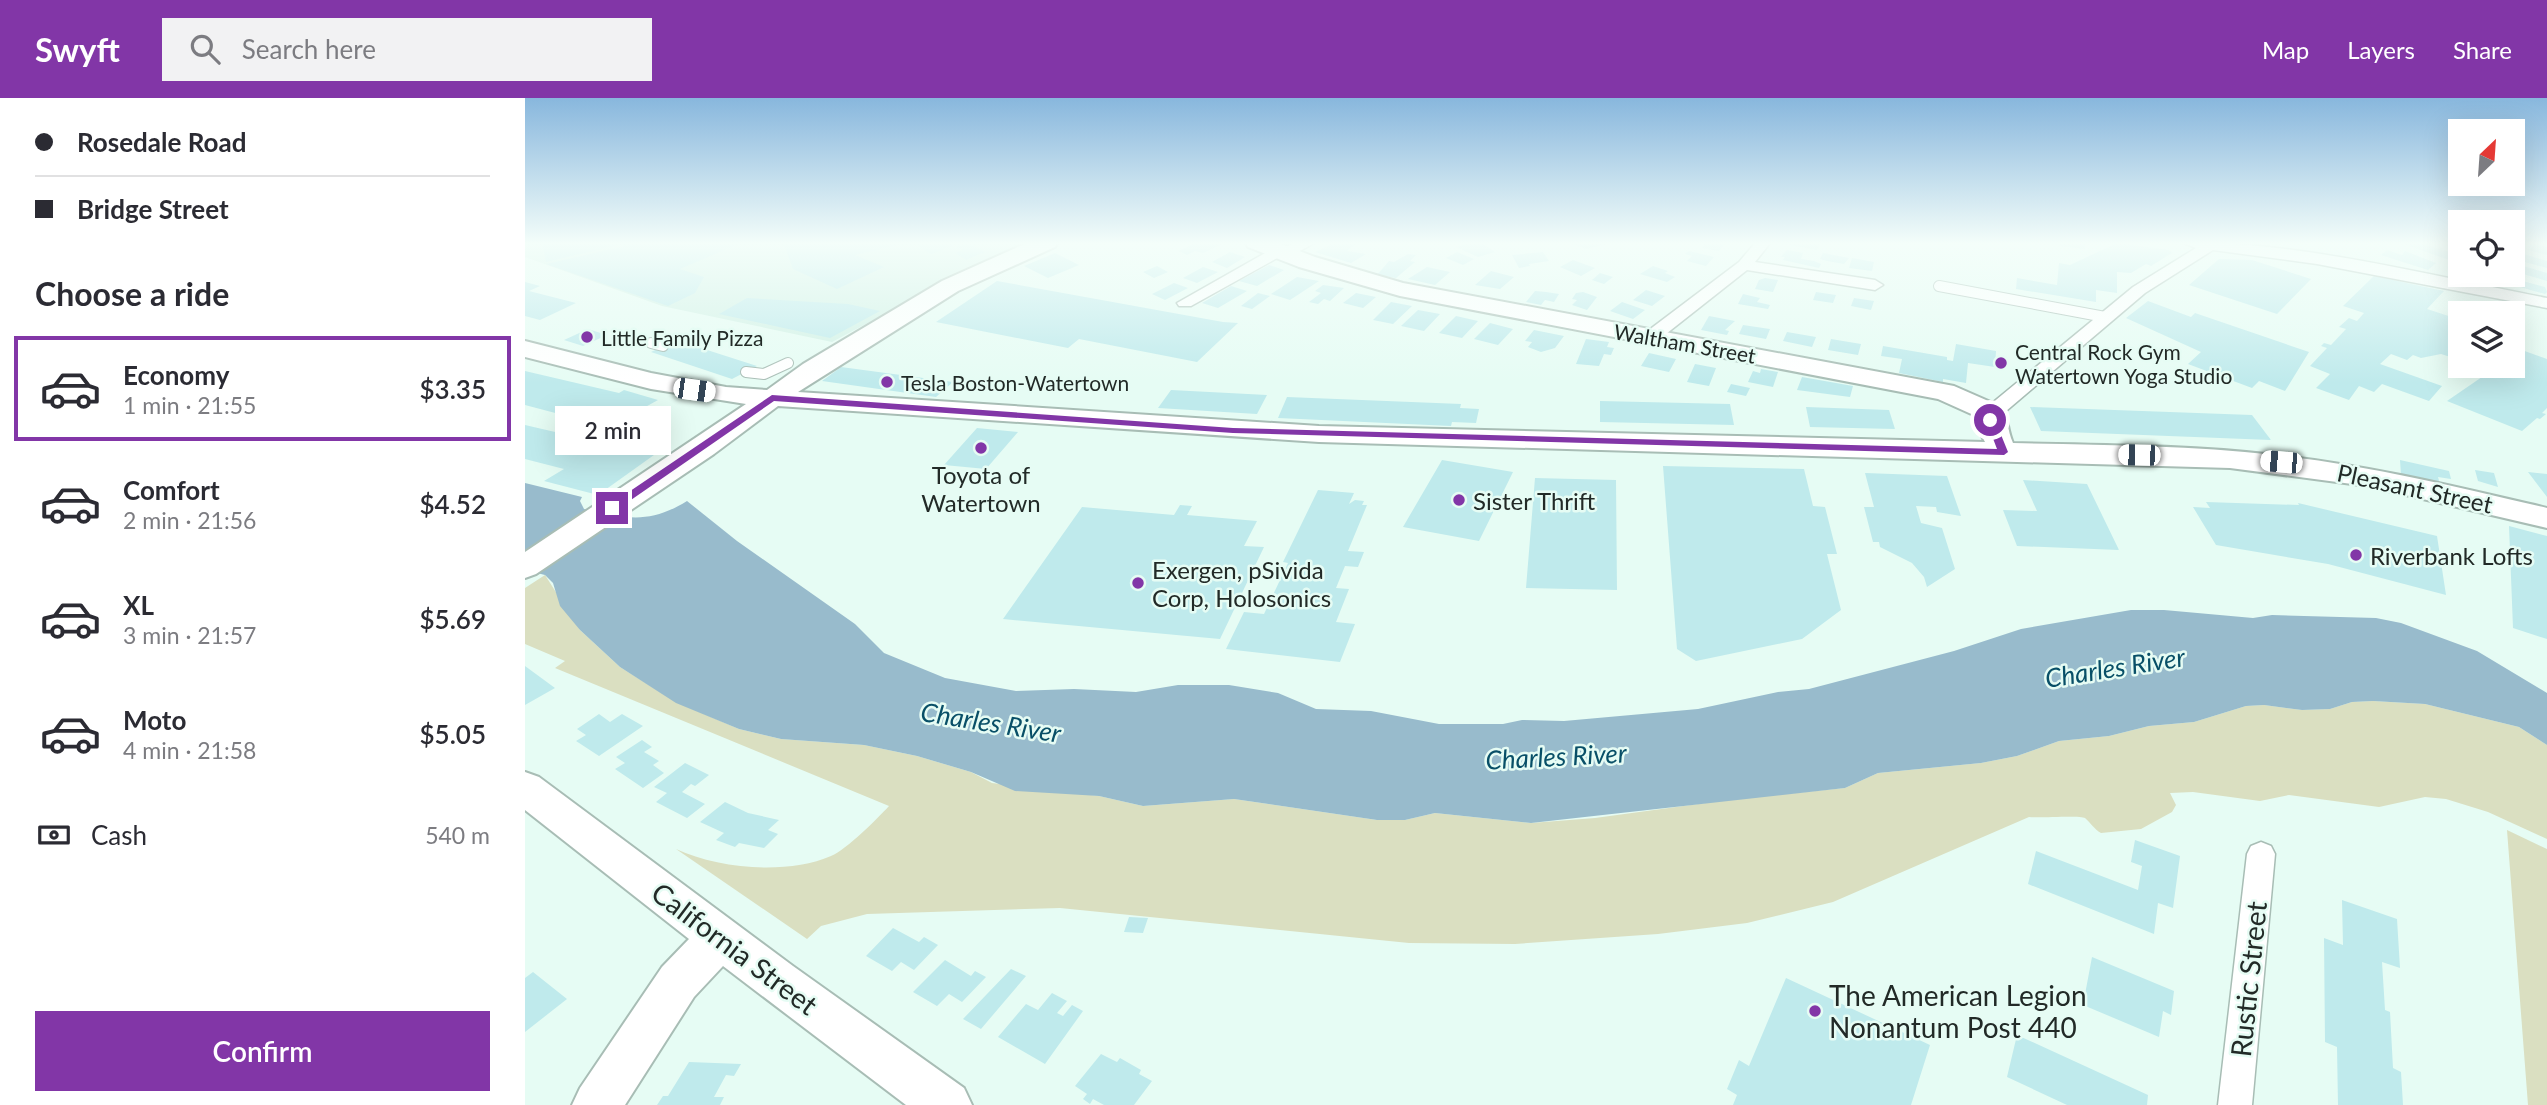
<!DOCTYPE html>
<html lang="en">
<head>
<meta charset="utf-8">
<style>
	body { margin:0; font-family:Lato,sans-serif; background:#f2f2f3; color:#2b2b33; height:100vh; display:flex; flex-direction:column; font-size:26px; white-space:nowrap }
	* { box-sizing:border-box; margin:0 }
	p { font-size:23px; color:#7c7c81 }
	.icon { flex:none; width:38px; height:38px; fill:none; stroke:currentColor; stroke-width:2; stroke-linecap:round; stroke-linejoin:round }
	.map { position:relative; flex:1; overflow:hidden }
	.sheet { display:flex; flex-direction:column; background:#fff; width:525px }
	.sheet>* { flex:none }
	.top-card { display:grid; align-content:center; height:154px; padding:0 35px; background:#fff }
	.needle { width:46px; rotate:25deg }
	.tools { position:absolute; left:1923px; top:21px; display:grid; gap:14px }
	.tools a { display:grid; place-items:center; width:77px; height:77px; border-radius:0px; background:#fff; box-shadow:0 7px 28px #0002; font-size:35px }
	.end { position:absolute; width:32px; height:32px; margin:-16px; border:9px solid #8236a7; background:#fff; box-shadow:0 0 0 4px #fff }
	.from { border-radius:50% }
	.bubble { position:absolute; height:49px; border-radius:0px; background:#fff; box-shadow:0 7px 28px #0002; font-size:23px; font-weight:600; line-height:49px; text-align:center }
	.car { position:absolute; width:21px; height:42px; margin:-21px -10px; border-radius:9px; box-shadow:0 0 5px 2px #0007; background:linear-gradient(#fff 24%,#345 0 40%,#fff 0 76%,#345 0 86%,#fff 0) }
	.top-card b { display:flex; align-items:center; gap:24px; height:66px; font-size:26px }
	.top-card b+b { border-top:2px solid #e1e1e2 }
	.top-card i { width:18px; height:18px; background:#2b2b33 }
	ul { padding:0; list-style:none }
	li { display:flex; align-items:center; gap:21px; height:105px; margin:0 14px 10px; padding:0 21px; border:4px solid transparent; border-radius:0px }
	li div { flex:1 }
	li b { display:block; font-size:26px }
	li em { font-style:normal; font-weight:600 }
	li.active { border-color:#8236a7 }
	li>.icon { width:63px; height:63px; stroke-width:1.5 }
	h2 { padding:0 35px; font-size:32px; line-height:84px }
	.pay { display:flex; align-items:center; gap:18px; height:77px; padding:0 35px; font-size:26px }
	.pay p { margin-inline-start:auto }
	.button { display:flex; gap:14px; margin-top:auto; padding:14px 35px }
	.button a { flex:1; height:80px; border-radius:0px; background:#8236a7; color:#fff; font-size:28px; font-weight:600; line-height:80px; text-align:center }
	header { display:flex; align-items:center; gap:42px; box-sizing:border-box; height:98px; padding:0 35px; background:#8236a7; color:#fff }
	header strong { font-size:33px }
	nav { display:flex; gap:38px; margin-inline-start:auto; font-size:24px }
	.search { width:490px; height:63px; background:#f2f2f3; display:flex; align-items:center; gap:18px; box-sizing:border-box; padding:0 24px; border-radius:0px; color:#7c7c81; font-size:26px }
	main { display:flex; flex:1; min-height:0 }
	.map>svg:first-child { display:block }
</style>
</head>
<body>
<header>
<strong>Swyft</strong>
<div class="search"><svg class="icon" aria-label="search" viewBox="0 0 24 24"><circle cx="10" cy="10" r="6"/><path d="M15 15l6 6"/></svg>Search here</div>
<nav><a>Map</a><a>Layers</a><a>Share</a></nav>
</header>
<main>
<section class="sheet">
<div class="top-card">
<b><i class="from"></i>Rosedale Road</b>
<b><i></i>Bridge Street</b>
</div>
<h2>Choose a ride</h2>
<ul>
<li class="active"><svg class="icon" aria-label="car" viewBox="0 0 24 24"><path d="M5 17H2v-5l4-1 3-4h7l3 4 3 1v5h-3M9 17h6M6 11h13"/><circle cx="7" cy="17" r="2"/><circle cx="17" cy="17" r="2"/></svg><div><b>Economy</b><p>1 min · 21:55</p></div><em>$3.35</em></li>
<li><svg class="icon" aria-label="car" viewBox="0 0 24 24"><path d="M5 17H2v-5l4-1 3-4h7l3 4 3 1v5h-3M9 17h6M6 11h13"/><circle cx="7" cy="17" r="2"/><circle cx="17" cy="17" r="2"/></svg><div><b>Comfort</b><p>2 min · 21:56</p></div><em>$4.52</em></li>
<li><svg class="icon" aria-label="car" viewBox="0 0 24 24"><path d="M5 17H2v-5l4-1 3-4h7l3 4 3 1v5h-3M9 17h6M6 11h13"/><circle cx="7" cy="17" r="2"/><circle cx="17" cy="17" r="2"/></svg><div><b>XL</b><p>3 min · 21:57</p></div><em>$5.69</em></li>
<li><svg class="icon" aria-label="car" viewBox="0 0 24 24"><path d="M5 17H2v-5l4-1 3-4h7l3 4 3 1v5h-3M9 17h6M6 11h13"/><circle cx="7" cy="17" r="2"/><circle cx="17" cy="17" r="2"/></svg><div><b>Moto</b><p>4 min · 21:58</p></div><em>$5.05</em></li>
</ul>
<div class="pay"><svg class="icon" aria-label="cash" viewBox="0 0 24 24"><path d="M3 7h18v10H3z"/><circle cx="12" cy="12" r="2"/></svg>Cash<p>540 m</p></div>
<div class="button"><a>Confirm</a></div>
</section>
<div class="map">
<svg width="2022" height="1007" viewBox="0 0 2022 1007">
	<rect width="100%" height="100%" fill="#e6fcf4"/>
	<!-- built -->
	<path fill="#d2f1e6" d="M0 144H493L500 147 457 164 307 244 137 208 0 159Z"/>
	<!-- green -->
	<path fill="#dadfc1" d="M20 477 55 532 95 569 151 604 214 631 256 641 339 647 392 658 446 674 467 685 574 698 618 708 709 701 852 722H880L910 715 1006 725 1070 720 1210 701 1320 690 1353 675 1456 665 1492 658 1534 643 1584 638 1624 628 1669 624 1721 608 1739 607 1777 612 1805 611 1827 604 1848 603 1900 606 1994 629 2022 647V741L1963 714 1921 701 1900 699 1854 709 1764 697 1735 703 1668 694 1645 695 1651 707 1647 714 1616 731 1576 735C1569 731 1566 725 1560 720 1555 717 1516 720 1504 719L1308 804 1222 825 1133 836 990 846 884 845 535 810 342 816 296 828 282 841 151 751C194 771 262 777 306 758 322 751 352 721 364 708L30 570 40 563 0 546V490Z
		M1982 732 2022 751V1007H2003Z"/>
	<!-- water -->
	<path fill="#98bbcc" d="M0 385 57 399 55 403 59 411C101 420 123 427 162 403L212 443 330 526 359 555 420 580 491 593 549 591 611 594 653 587H704L753 595 791 611 846 613 914 626H978L997 622 1039 623 1173 611 1253 594 1284 591 1429 553 1496 531 1606 512H1639L1728 520 1747 517 1851 520 1876 525 1952 553 2022 595V647L1994 629 1900 606 1848 603 1827 604 1805 611 1777 612 1739 607 1721 608 1669 624 1624 628 1584 638 1534 643 1492 658 1456 665 1353 675 1320 690 1006 725 910 715 880 722H852L709 701 618 708 574 698 490 693 446 674 392 658 339 647 256 641 214 631 151 605 95 569 55 532 35 508 28 485 20 477 0 472Z"/>
	<!-- building -->
	<path fill="#bfeaec" d="M17 144H102V145L21 164Z
		M117 144H218L155 171 179 179 170 195 143 208 21 166Z
		M264 144H381L382 145 330 157 359 169 312 191 268 171 259 147Z
		M406 144H421L428 148 406 156 393 148Z
		M671 144H702L678 155 670 153 662 157 654 153Z
		M812 144H833L822 153 841 156 826 165 790 154Z
		M947 144H955L970 154 953 159 931 149Z
		M1053 144H1075L1081 146 1061 151 1048 146Z
		M1182 144H1201L1194 153 1177 150Z
		M1265 144H1289L1296 145 1292 152 1264 147Z
		M1533 144H1559L1560 151 1534 148Z
		M1891 144 1931 156 1924 162 1876 145Z
		M1935 144 1933 151 1909 145 1910 144Z
		M442 145 460 154 441 162 430 155 438 152 431 149Z
		M1592 145 1644 152 1647 155 1626 168 1621 166 1606 175 1592 174V195L1571 192V204L1491 191 1492 180 1532 187 1534 165 1545 167Z
		M2004 145 2022 149V157L2003 152Z
		M1262 152 1278 155 1276 161 1289 163 1296 166 1294 170 1258 162 1260 159H1256Z
		M1862 152 1877 157 1880 153 1911 165 1903 172 1856 157Z
		M1164 153 1189 159 1181 168 1162 163 1167 158 1160 156Z
		M705 154 720 159 702 170 687 164Z
		M932 154 949 161 938 167 921 160Z
		M1018 154 1024 163 1004 166 1005 168 994 170 987 157Z
		M530 155 554 167 523 180 499 168Z
		M1298 155 1324 160 1319 166 1302 163 1295 161Z
		M1995 155 2022 163V170L1989 161Z
		M883 156 891 157 885 163 890 164 871 180 852 177 864 163 869 164Z
		M1327 160 1349 164 1347 173 1324 170Z
		M1694 161 1727 162 1786 181 1752 216 1664 187Z
		M1048 162 1070 170 1056 178 1035 169Z
		M1991 166 2022 175V183L1988 173Z
		M744 167 759 172 732 188 714 183Z
		M632 168 643 174 629 180 618 174Z
		M1128 168 1143 173 1140 175 1150 179 1142 184 1115 176Z
		M678 169 693 174 672 185 658 180Z
		M902 169 925 174 910 187 883 181Z
		M966 173 989 179 975 191 950 187Z
		M1075 175 1088 179 1079 186 1067 182Z
		M1975 177 2020 189 2022 194 2020 196 1974 183Z
		M1849 178 1919 193 1902 211 1936 222V258L1932 261 1916 256 1896 260 1888 257 1882 262 1866 256 1855 266 1917 288 1904 303 1857 286 1849 294 1834 288 1824 302 1791 290 1805 276 1785 268 1802 250 1796 248 1799 245 1806 247 1821 231 1814 229 1824 220 1832 223 1839 215 1818 208Z
		M772 179 794 183 765 202 746 196Z
		M1240 180 1253 182 1248 194 1230 191 1234 182Z
		M472 183 698 224 713 225 672 264 554 241 543 250 411 224Z
		M0 184 15 188 4 193 51 205 15 222 0 218Z
		M649 185 663 190 640 202 627 196Z
		M798 187 819 190 805 203 799 201 793 206 784 204 796 195 790 193Z
		M706 188 722 193 693 210 677 205Z
		M1121 192 1140 198 1127 208 1108 202Z
		M1010 193 1021 194 1034 196 1029 204 1020 202 1016 207 1001 204Z
		M1058 194 1072 199 1062 212 1047 207 1052 202 1047 201 1051 195Z
		M1291 194 1311 197 1308 205 1288 202Z
		M733 195 745 198 727 211 716 208Z
		M831 195 851 199 838 210 818 205Z
		M1218 196 1235 200 1232 204 1245 207 1243 211 1213 206Z
		M222 200 323 206 355 213 305 240 194 216Z
		M1329 200 1349 203 1346 212 1326 208Z
		M1623 203 1666 219 1670 215 1784 254 1760 293 1734 283 1727 290 1663 266 1676 254 1601 220Z
		M866 204 887 208 868 226 848 222Z
		M1097 204 1120 212 1108 221 1085 213Z
		M893 212 915 216 899 233 876 228Z
		M931 218 953 223 937 240 914 235Z
		M1184 218 1210 223 1200 232 1204 233 1202 237 1176 232Z
		M965 225 988 231 973 247 949 241Z
		M1218 227 1245 231 1241 241 1214 236Z
		M63 231 82 237 58 248 39 242Z
		M1009 232 1039 238 1030 250 1016 254 1003 249 1007 244 1000 243Z
		M1262 234 1291 239 1287 249 1258 243Z
		M1061 241 1084 244 1082 249 1089 250 1086 257 1079 256 1074 268 1051 266Z
		M1306 241 1336 246 1333 257 1303 252Z
		M151 242 232 268 207 281 126 254Z
		M1431 246 1471 253 1470 269 1443 265 1441 285 1418 281V284L1374 275 1377 261 1356 258 1358 248 1422 259V262L1428 263Z
		M1994 251 2022 261V310L2017 315 2021 316 2015 321 2012 320 1997 333 1922 303 1973 268H1988V256Z
		M1124 255 1151 261 1144 274 1116 268Z
		M1170 266 1191 270 1184 288 1162 284Z
		M316 269 428 284 411 299 297 283Z
		M1236 271 1253 274 1248 289 1223 284 1228 273 1235 275Z
		M0 273 94 295 99 292 133 302 115 312 108 310 97 317 84 313 72 320 53 321 0 307Z
		M1277 279 1328 288 1325 299 1272 292Z
		M1206 286 1225 290 1221 298 1202 294Z
		M646 292 742 297 732 316 633 310Z
		M762 299 936 306 935 310 954 311 951 325 927 324 926 328 753 320Z
		M1075 303 1205 306 1209 327 1075 324Z
		M1281 309 1364 312 1370 331 1285 329Z
		M1505 309 1727 317 1746 342 1516 333Z
		M0 327 129 357 73 397 19 383 39 371 0 361Z
		M452 330 493 334 461 371 419 367Z
		M917 362 988 374 954 443 878 429Z
		M1875 362 1924 373 1926 381 1913 379 1915 386 1876 377Z
		M1138 368 1279 371 1288 408 1300 409 1312 456H1302L1316 512 1277 541 1171 563 1152 551Z
		M1950 372 1969 375 1973 389 1953 383Z
		M2003 374 2022 376V399Z
		M1340 375 1422 378 1436 418 1412 414 1411 409 1391 408 1396 425 1417 430 1430 471 1402 489 1399 479 1387 465 1355 449 1354 444H1348L1339 409H1349Z
		M1010 380 1091 382 1092 492 1001 490Z
		M1498 382 1562 386 1594 452 1492 448 1478 412 1512 413Z
		M793 392 829 395 824 406 830 402 839 403 837 407H842L823 453 839 454 833 469 820 468 811 490 824 491 811 524 830 526 815 564 701 551 719 514 739 516 763 465 758 464Z
		M1681 404 1774 407 1773 405 1912 438 1921 497 1803 466 1691 447 1668 409 1685 410Z
		M655 407 667 408 662 417 732 423 719 448 739 449 695 541 478 521 557 409 649 417Z
		M1984 428 2022 438V541L1988 530Z
		M0 568 30 590 0 607Z
		M74 616 85 624 97 616 118 628 74 658 51 643 61 637 52 631Z
		M117 642 127 649 119 654 134 663 128 667 139 675 118 690 90 671 100 665 91 659Z
		M160 665 184 677 170 688 166 686 157 694 180 706 162 720 131 704 142 695 129 689Z
		M200 704 223 715 254 722 243 732 253 736 239 750 214 745 210 749 191 742 199 735 175 724Z
		M1610 742 1655 758 1648 810 1633 805 1629 836 1503 786 1511 753 1613 792 1617 768 1606 764Z
		M1817 802 1872 821 1875 870 1857 864 1860 912 1865 914 1868 970 1876 974 1878 1007H1813L1812 949 1800 944 1799 840 1818 847Z
		M604 819 623 820 618 835 599 834Z
		M368 830 394 844 399 839 413 847 389 872 376 864 367 873 341 858Z
		M1567 859 1649 893 1646 917 1638 913 1634 939 1558 907Z
		M420 862 446 878 450 873 461 879 437 904 424 896 412 908 388 894Z
		M486 871 501 878 456 931 438 921Z
		M8 874 42 901 0 934V880Z
		M1261 880 1405 947 1386 1007H1208L1212 997 1202 991 1214 962 1224 968Z
		M527 895 542 903 532 915 538 918 547 907 558 913 520 966 473 939 501 906 513 912Z
		M1492 937 1623 997 1622 1007H1542L1482 979Z
		M576 956 592 964 595 960 616 972 614 976 627 983 609 1007H579L568 1001 565 1006 558 1001 562 996 550 988Z
		M164 964 216 966 209 978 201 977 189 999H199L195 1007H132L138 998H143Z"/>
	<g fill="none" stroke-linecap="round" stroke-linejoin="round">
		<!-- lane casing -->
		<g stroke="#a8bdb5" stroke-width="12">
			<path id="lane" d="M1414 188 1580 219
				M126 245 138 248
				M221 274 239 276 263 265"/>
		</g>
		<!-- street casing -->
		<g stroke="#a8bdb5" stroke-width="3">
			<path id="street" d="M772 144H791L764 159H754L666 208H654L652 205 749 150H759Z
				M1231 144H1246L1230 164 1350 182 1358 187 1350 192 1222 172 1132 243H1120L1118 239 1120 235 1214 164Z
				M1656 144C1778 144 1902 177 2022 200V210L1792 166 1688 152 1620 195 1474 319H1460L1458 315 1460 311 1608 189 1671 150Z
				M1736 744 1746 748 1750 756 1727 1007H1693L1722 756 1726 748Z"/>
		</g>
		<!-- secondary casing -->
		<g stroke="#a8bdb5" stroke-width="4">
			<path id="secondary" d="M504 144H533L530 149 433 193 273 294 794 328 1460 344 1453 331V319L1413 301 875 198 774 169 723 149 720 144H751L790 159 878 185 1429 288 1477 309C1483 318 1482 332 1488 345 1576 347 1663 347 1750 357 1842 367 1932 389 2022 410V430L1842 388 1705 370 794 344 253 308 189 356 11 476 0 480V454L221 306 126 291 0 259V243L126 275 201 289 242 292 278 266 417 183Z
				M0 674 14 679 268 868 439 990 447 1007H381L198 868 169 899 100 1007H47L55 990 137 869 164 841 0 712Z"/>
		</g>
		<!-- lane -->
		<use href="#lane" stroke="#fff" stroke-width="10"/>
		<!-- street -->
		<use href="#street" fill="#fff" fill-rule="evenodd"/>
		<!-- secondary -->
		<use href="#secondary" fill="#fff" fill-rule="evenodd"/>
	</g>
	<!-- sky -->
	<linearGradient id="sky" x2="0" y2="1"><stop stop-color="#88b7dd"/><stop offset="0.51" stop-color="#f4fefa"/><stop offset="1" stop-color="#f4fefa" stop-opacity="0"/></linearGradient>
	<rect width="2022" height="285" fill="url(#sky)"/>
	<!-- route -->
	<path fill="#8236a7" d="M247 297 708 330 1472 351 1461 322 1465 319 1470 322 1483 354 1479 357 708 335 249 303 90 413H83V408Z"/>
	<!-- markers -->
	<g fill="#8236a7" stroke="#e6fcf4" stroke-width="2.5">
		<circle cx="62" cy="239" r="7"/>
		<circle cx="1476" cy="265" r="7"/>
		<circle cx="362" cy="284" r="7"/>
		<circle cx="456" cy="350" r="7"/>
		<circle cx="934" cy="402" r="7"/>
		<circle cx="1831" cy="457" r="7"/>
		<circle cx="613" cy="485" r="7"/>
		<circle cx="1290" cy="913" r="7"/>
	</g>
	<g text-anchor="middle" dominant-baseline="central" stroke-width="5" stroke-linejoin="round" paint-order="stroke">
		<!-- far-poi labels -->
		<g font-size="21" fill="#222a27" stroke="#e6fcf4" text-anchor="start">
			<text x="76" y="239">Little Family Pizza</text>
			<text x="1490" y="253">Central Rock Gym<tspan x="1490" dy="24">Watertown Yoga Studio</tspan></text>
			<text x="376" y="284">Tesla Boston-Watertown</text>
		</g>
		<!-- far-street labels -->
		<g font-size="21" fill="#222a27" stroke="#e6fcf4">
			<text transform="translate(1160 245) rotate(10)">Waltham Street</text>
		</g>
		<!-- poi labels -->
		<g font-size="24" fill="#222a27" stroke="#e6fcf4" text-anchor="start">
			<text x="456" y="376" text-anchor="middle">Toyota of<tspan x="456" dy="28">Watertown</tspan></text>
			<text x="948" y="402">Sister Thrift</text>
			<text x="1845" y="457">Riverbank Lofts</text>
			<text x="627" y="471">Exergen, pSivida<tspan x="627" dy="28">Corp, Holosonics</tspan></text>
		</g>
		<!-- street labels -->
		<g font-size="24" fill="#222a27" stroke="#e6fcf4">
			<text transform="translate(1890 390) rotate(12)">Pleasant Street</text>
		</g>
		<!-- water labels -->
		<g font-size="26" font-style="italic" fill="#084f67" stroke="#e6fcf4">
			<text transform="translate(1590 569) rotate(-9)">Charles River</text>
			<text transform="translate(466 624) rotate(9)">Charles River</text>
			<text transform="translate(1031 658) rotate(-3)">Charles River</text>
		</g>
		<!-- near-street labels -->
		<g font-size="28" fill="#222a27" stroke="#e6fcf4">
			<text transform="translate(210 850) rotate(37)">California Street</text>
			<text transform="translate(1723 881) rotate(-84)">Rustic Street</text>
		</g>
		<!-- near-poi labels -->
		<g font-size="28" fill="#222a27" stroke="#e6fcf4" text-anchor="start">
			<text x="1304" y="897">The American Legion<tspan x="1304" dy="32">Nonantum Post 440</tspan></text>
		</g>
	</g>
</svg>
<div class="tools">
<a><svg class="needle" viewBox="-14 -14 28 28"><path d="M0-13l5 13h-10z" fill="#e53935"/><path d="M0 13l5-13h-10z" fill="#7c7c81"/></svg></a>
<a><svg class="icon" aria-label="locate" viewBox="0 0 24 24"><circle cx="12" cy="12" r="6"/><path d="M12 2v4M12 18v4M2 12h4M18 12h4"/></svg></a>
<a><svg class="icon" aria-label="layers" viewBox="0 0 24 24"><path d="M12 4l9 5-9 5-9-5zM3 14l9 5 9-5"/></svg></a>
</div>
<i class="end from" style="left:1465px;top:322px"></i>
<i class="end" style="left:87px;top:410px"></i>
<div class="bubble" style="left:30px;top:308px;width:116px">2 min</div>
<i class="car" style="left:169px;top:292px;rotate:98deg"></i>
<i class="car" style="left:1614px;top:357px;rotate:271deg"></i>
<i class="car" style="left:1756px;top:364px;rotate:275deg"></i>
</div>
</main>
</body>
</html>
